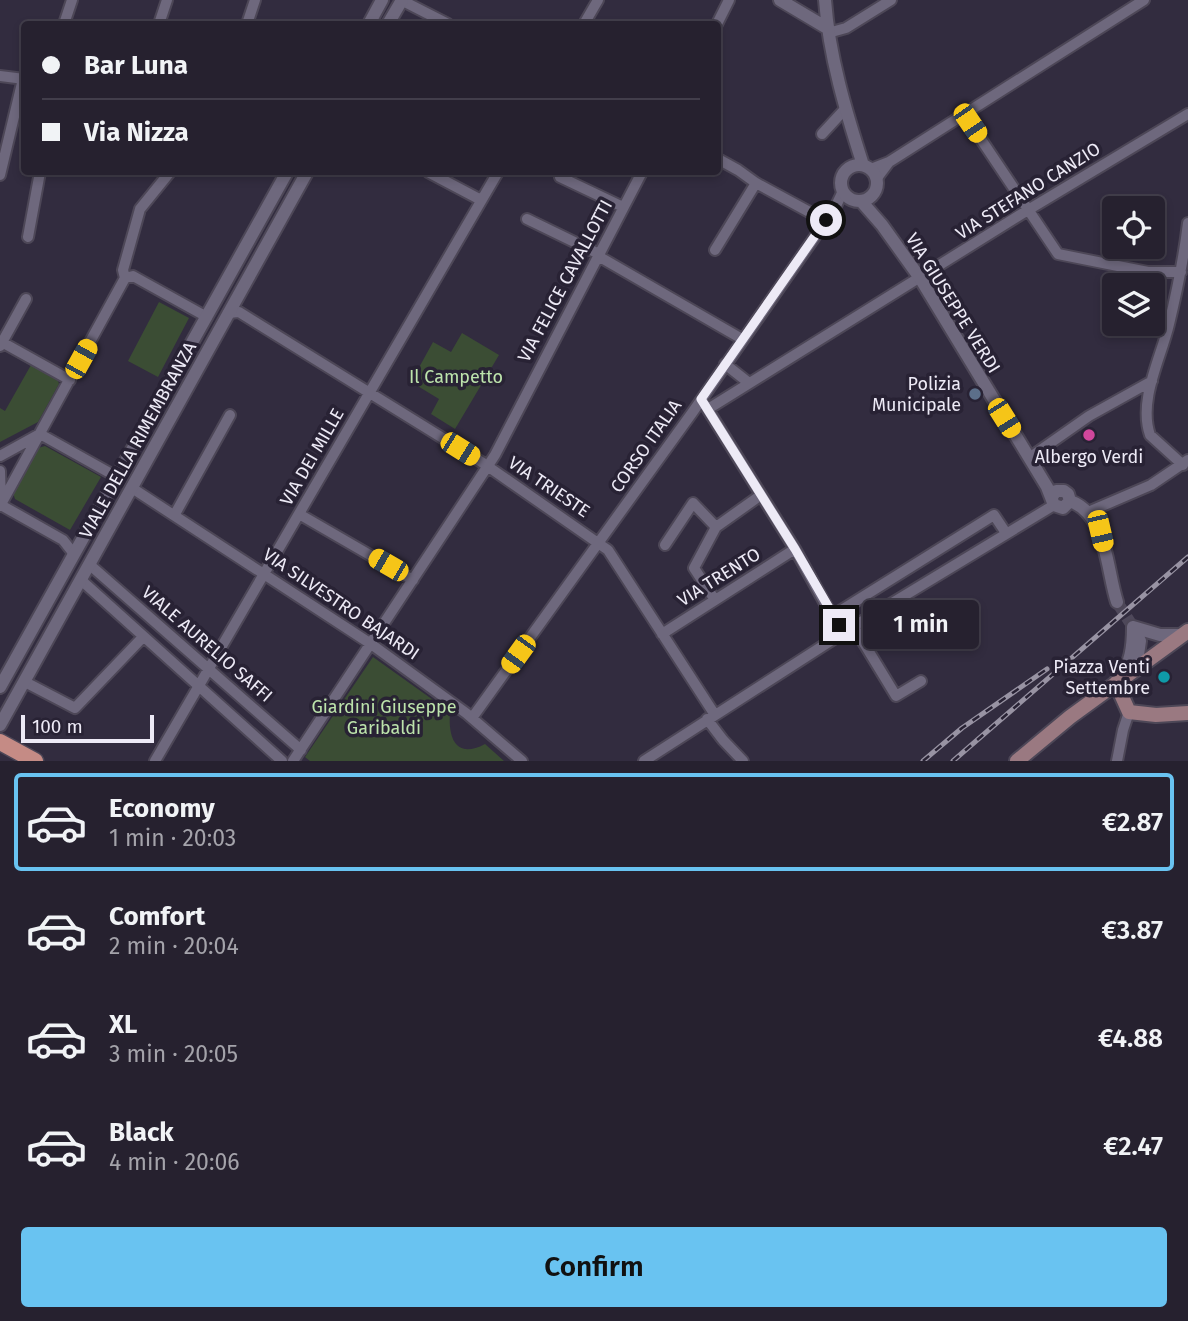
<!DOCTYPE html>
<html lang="en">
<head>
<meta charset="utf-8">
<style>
	body { margin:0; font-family:"Fira Sans",sans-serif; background:#2e2937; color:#f1f3f6; height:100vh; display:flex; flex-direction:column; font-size:26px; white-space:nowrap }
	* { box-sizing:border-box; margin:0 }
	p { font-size:23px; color:#a4a3aa }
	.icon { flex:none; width:38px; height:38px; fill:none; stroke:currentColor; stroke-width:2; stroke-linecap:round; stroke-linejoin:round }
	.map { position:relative; height:761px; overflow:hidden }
	.side { display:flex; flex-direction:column; background:#26212f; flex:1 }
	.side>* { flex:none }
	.banner { position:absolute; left:21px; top:21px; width:700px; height:154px; border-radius:7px; box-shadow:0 4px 10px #0003,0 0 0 2px #423e4b; display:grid; align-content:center; height:154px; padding:0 21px; background:#26212f }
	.controls { position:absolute; left:1102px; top:196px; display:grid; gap:14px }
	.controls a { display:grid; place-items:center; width:63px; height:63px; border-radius:7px; background:#26212f; box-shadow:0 4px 10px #0003,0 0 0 2px #423e4b; font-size:35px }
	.scale { position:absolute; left:21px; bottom:18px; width:133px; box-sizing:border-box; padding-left:7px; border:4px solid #edeaf6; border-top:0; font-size:19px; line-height:24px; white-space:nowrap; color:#edeaf6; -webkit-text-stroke:5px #282234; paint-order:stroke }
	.end { position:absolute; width:32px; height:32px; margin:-16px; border:9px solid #edeaf6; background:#111; box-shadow:0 0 0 4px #111 }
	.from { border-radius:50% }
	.bubble { position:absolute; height:49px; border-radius:7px; background:#26212f; box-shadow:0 4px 10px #0003,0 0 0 2px #423e4b; font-size:23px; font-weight:600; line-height:49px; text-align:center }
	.car { position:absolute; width:21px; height:42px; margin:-21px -10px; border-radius:9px; box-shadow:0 0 5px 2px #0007; background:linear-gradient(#f5c518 24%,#345 0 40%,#f5c518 0 76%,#345 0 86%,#f5c518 0) }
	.banner b { display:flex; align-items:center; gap:24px; height:66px; font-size:26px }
	.banner b+b { border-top:2px solid #423e4b }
	.banner i { width:18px; height:18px; background:#f1f3f6 }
	ul { padding:12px 0 0; list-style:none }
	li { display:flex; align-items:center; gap:21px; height:98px; margin:0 14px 10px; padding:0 7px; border:4px solid transparent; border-radius:7px }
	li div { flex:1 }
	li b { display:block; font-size:26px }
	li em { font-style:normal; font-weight:600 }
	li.active { border-color:#69c3f1 }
	li>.icon { width:63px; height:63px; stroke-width:1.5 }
	.primary-button { display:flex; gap:14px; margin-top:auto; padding:14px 21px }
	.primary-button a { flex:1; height:80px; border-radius:7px; background:#69c3f1; color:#111; font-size:28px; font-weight:600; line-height:80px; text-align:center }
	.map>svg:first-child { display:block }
</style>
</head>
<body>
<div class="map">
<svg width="1188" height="761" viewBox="0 0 1188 761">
	<rect width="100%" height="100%" fill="#322c3f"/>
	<!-- park -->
	<path fill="#3b4d34" d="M159 302 189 318 158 377 128 361Z
		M462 333 499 355 455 429 431 414 439 399 411 382 433 342 451 352Z
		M31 365 58 381 59 384 38 422 0 442V408L5 411Z
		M45 446 101 477 70 530 15 499 13 493 38 448Z
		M373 657 450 712C448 737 455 760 485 744L504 761H310L305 757Z"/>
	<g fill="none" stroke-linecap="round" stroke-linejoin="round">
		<!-- tertiary-tunnel -->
		<path stroke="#4e485a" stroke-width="12" stroke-dasharray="12 6" stroke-linecap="butt" d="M1117 602 1133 627"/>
		<!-- minor casing -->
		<g stroke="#4d4757" stroke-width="14">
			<path id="minor" d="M401 0 448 24
				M64 24 72 0
				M159 24 167 0
				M247 24 255 0
				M584 24 598 0
				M717 24 729 0
				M828 33 846 28 891 0
				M0 76 24 79
				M964 114 1058 254 1148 272H1181
				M822 134 846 108
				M718 159 738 170 756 183 826 221
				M889 162 1144 0
				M871 169 889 162 877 178
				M428 172 481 200
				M0 175 23 79
				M560 177 623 207
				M527 219 599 254
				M28 237 40 172
				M715 250 756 183
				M598 256 742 339
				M125 278 123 270 140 209 170 172
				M228 313 239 312 483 463 608 550 715 715
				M0 341 70 380
				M0 346 26 299
				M725 364 749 383
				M705 405 795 549 832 616 846 631
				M708 409 1028 210 1188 114
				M40 434 117 477
				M0 456 40 434
				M1029 458 1089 416 1152 381
				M1183 465 1150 435C1138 400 1161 358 1169 324 1177 291 1184 257 1188 223
				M0 471 1 502
				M132 488 371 644 466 713 522 761
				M1 505 63 540 74 554
				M0 506 125 278 133 276 207 317
				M1088 512 1151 485 1188 460
				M175 514 230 415
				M299 514 413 580
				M716 527 761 495
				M665 545 693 503 716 527 694 568 715 600
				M90 565 301 750
				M81 580 282 761
				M832 616 994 515 1006 533
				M854 627 896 696 921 681
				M662 634 795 549
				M25 682 75 708 143 637
				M472 718 692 413 835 208 843 191
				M707 719 723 740 743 761
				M155 761 498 172
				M293 761 495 455 642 172
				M644 761 846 631 1054 505
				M1117 761 1123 730 1129 712"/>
		</g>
		<!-- tertiary casing -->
		<g stroke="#4d4757" stroke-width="16">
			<path id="tertiary" d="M780 0 827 28
				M825 0C829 56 846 112 863 165
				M369 24 382 0
				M388 24 402 0
				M841 183a18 18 0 1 1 36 0a18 18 0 1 1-36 0Z
				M861 201 882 225 920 278 1047 487 1054 505 1063 508 1070 501
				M1052 497 1056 491H1064L1068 494 1070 501C1107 514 1106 568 1117 602
				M1133 627 1160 635H1182
				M1119 680C1131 664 1133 646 1133 627L1140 641 1136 669
				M0 687 287 172
				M0 725 307 172"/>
		</g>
		<!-- secondary casing -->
		<g stroke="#4d4757" stroke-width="18">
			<path id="secondary" d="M1116 683 1129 712 1156 715 1188 713
				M1017 761 1070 717 1188 631"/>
		</g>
		<!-- primary casing -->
		<g stroke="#4d4757" stroke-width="19">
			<path id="primary" d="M0 742 35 761"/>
		</g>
		<!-- minor -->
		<use href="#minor" stroke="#6e687d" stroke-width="10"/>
		<!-- tertiary -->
		<use href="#tertiary" stroke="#6e687d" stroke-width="12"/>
		<!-- secondary -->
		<use href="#secondary" stroke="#9a7981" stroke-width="14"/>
		<!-- primary -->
		<use href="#primary" stroke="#c58b85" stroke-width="16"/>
		<!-- rail casing -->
		<g stroke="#9893a3" stroke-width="5">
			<path id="rail" d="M923 761 962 728 1047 669
				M953 761 1188 557"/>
		</g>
		<!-- rail -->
		<use href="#rail" stroke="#282234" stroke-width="2.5" stroke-dasharray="8" stroke-linecap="butt"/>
	</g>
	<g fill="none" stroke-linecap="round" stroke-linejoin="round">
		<!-- route -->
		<path stroke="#edeaf6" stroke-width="9" d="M826 220 701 399 795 549 839 625"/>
	</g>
	<!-- markers -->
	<circle fill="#5c6f8a" stroke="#282234" stroke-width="2.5" cx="975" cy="394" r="7"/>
	<circle fill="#d1479c" stroke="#282234" stroke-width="2.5" cx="1089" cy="435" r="7"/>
	<circle fill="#0f9aa8" stroke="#282234" stroke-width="2.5" cx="1164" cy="677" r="7"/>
	<g text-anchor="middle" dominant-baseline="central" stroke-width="7" stroke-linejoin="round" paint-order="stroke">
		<!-- street labels -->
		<g font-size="18" fill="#edeaf6" stroke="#282234">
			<text transform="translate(1028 191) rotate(-32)">VIA STEFANO CANZIO</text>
			<text transform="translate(565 281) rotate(-62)">VIA FELICE CAVALLOTTI</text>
			<text transform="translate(953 303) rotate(58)">VIA GIUSEPPE VERDI</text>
			<text transform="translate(138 440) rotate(-61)">VIALE DELLA RIMEMBRANZA</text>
			<text transform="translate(646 446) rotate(-55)">CORSO ITALIA</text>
			<text transform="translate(312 457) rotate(-60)">VIA DEI MILLE</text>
			<text transform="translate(549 487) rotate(34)">VIA TRIESTE</text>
			<text transform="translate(719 577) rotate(-32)">VIA TRENTO</text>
			<text transform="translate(341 604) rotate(34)">VIA SILVESTRO BAJARDI</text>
			<text transform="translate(207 644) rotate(41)">VIALE AURELIO SAFFI</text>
		</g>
		<!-- park labels -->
		<g font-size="18" fill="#bde4ac" stroke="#282234">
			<text x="456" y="377">Il Campetto</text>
			<text x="384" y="707">Giardini Giuseppe<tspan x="384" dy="21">Garibaldi</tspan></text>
		</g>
		<!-- poi labels -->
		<g font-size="18" fill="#edeaf6" stroke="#282234" text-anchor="end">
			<text x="961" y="384">Polizia<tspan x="961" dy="21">Municipale</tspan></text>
			<text x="1089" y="457" text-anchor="middle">Albergo Verdi</text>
			<text x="1150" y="667">Piazza Venti<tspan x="1150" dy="21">Settembre</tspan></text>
		</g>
	</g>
</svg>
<div class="controls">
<a><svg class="icon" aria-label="locate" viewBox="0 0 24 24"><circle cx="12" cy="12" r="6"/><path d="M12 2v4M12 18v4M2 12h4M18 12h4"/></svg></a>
<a><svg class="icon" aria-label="layers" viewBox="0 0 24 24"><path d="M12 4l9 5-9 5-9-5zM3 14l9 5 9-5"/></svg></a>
</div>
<div class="scale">100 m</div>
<i class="end from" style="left:826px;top:220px"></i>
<i class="end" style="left:839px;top:625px"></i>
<div class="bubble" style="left:863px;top:600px;width:116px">1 min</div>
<i class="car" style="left:970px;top:123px;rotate:146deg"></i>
<i class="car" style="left:81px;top:359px;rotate:29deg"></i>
<i class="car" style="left:1004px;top:418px;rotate:148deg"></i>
<i class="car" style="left:460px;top:449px;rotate:122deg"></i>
<i class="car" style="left:1100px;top:531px;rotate:167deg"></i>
<i class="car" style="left:388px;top:565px;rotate:300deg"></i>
<i class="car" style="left:518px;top:654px;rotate:216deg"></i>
<div class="banner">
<b><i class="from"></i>Bar Luna</b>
<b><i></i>Via Nizza</b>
</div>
</div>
<section class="side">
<ul>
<li class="active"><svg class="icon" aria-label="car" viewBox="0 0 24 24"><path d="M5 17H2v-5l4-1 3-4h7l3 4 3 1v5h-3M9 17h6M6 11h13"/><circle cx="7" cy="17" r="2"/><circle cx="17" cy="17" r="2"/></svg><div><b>Economy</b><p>1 min · 20:03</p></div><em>€2.87</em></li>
<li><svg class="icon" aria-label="car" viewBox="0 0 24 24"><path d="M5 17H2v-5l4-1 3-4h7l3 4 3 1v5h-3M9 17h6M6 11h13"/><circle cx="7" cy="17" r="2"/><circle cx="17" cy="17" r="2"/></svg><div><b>Comfort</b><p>2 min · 20:04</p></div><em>€3.87</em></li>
<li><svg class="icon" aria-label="car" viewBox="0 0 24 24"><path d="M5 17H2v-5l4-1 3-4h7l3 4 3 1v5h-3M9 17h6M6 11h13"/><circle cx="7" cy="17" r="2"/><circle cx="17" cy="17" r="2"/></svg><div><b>XL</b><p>3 min · 20:05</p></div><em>€4.88</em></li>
<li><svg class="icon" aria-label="car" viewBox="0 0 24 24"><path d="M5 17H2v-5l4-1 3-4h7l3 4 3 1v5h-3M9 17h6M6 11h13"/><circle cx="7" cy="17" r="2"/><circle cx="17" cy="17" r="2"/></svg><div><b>Black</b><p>4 min · 20:06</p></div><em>€2.47</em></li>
</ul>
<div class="primary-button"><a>Confirm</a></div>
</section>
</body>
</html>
